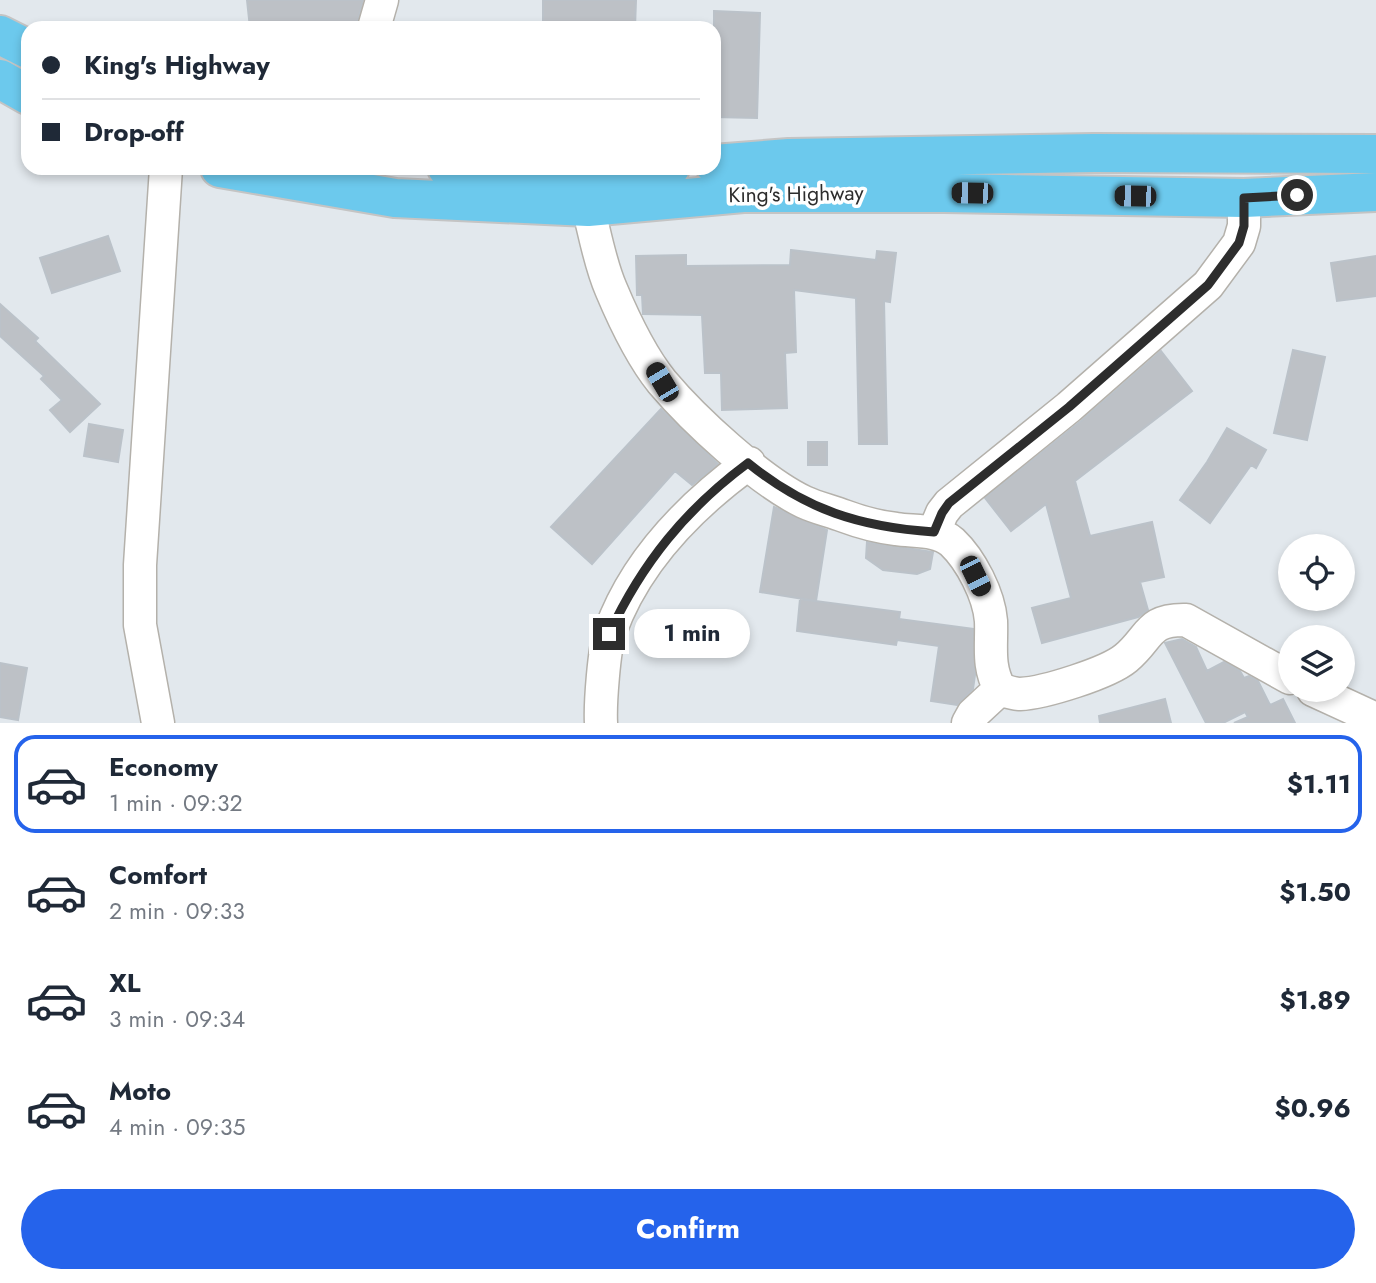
<!DOCTYPE html>
<html lang="en">
<head>
<meta charset="utf-8">
<style>
	body { margin:0; font-family:Jost,sans-serif; background:#f6f6f7; color:#1f2937; height:100vh; display:flex; flex-direction:column; font-size:26px; white-space:nowrap }
	* { box-sizing:border-box; margin:0 }
	p { font-size:23px; color:#747a83 }
	.icon { flex:none; width:38px; height:38px; fill:none; stroke:currentColor; stroke-width:2; stroke-linecap:round; stroke-linejoin:round }
	.map { position:relative; height:723px; overflow:hidden }
	.side { display:flex; flex-direction:column; background:#fff; flex:1 }
	.side>* { flex:none }
	.hud { position:absolute; left:21px; top:21px; width:700px; height:154px; border-radius:21px; box-shadow:0 4px 10px #0003; display:grid; align-content:center; height:154px; padding:0 21px; background:#fff }
	.tools { position:absolute; left:1278px; top:534px; display:grid; gap:14px }
	.tools a { display:grid; place-items:center; width:77px; height:77px; border-radius:50%; background:#fff; box-shadow:0 4px 10px #0003; font-size:35px }
	.end { position:absolute; width:32px; height:32px; margin:-16px; border:9px solid #2d2d2d; background:#fff; box-shadow:0 0 0 4px #fff }
	.from { border-radius:50% }
	.bubble { position:absolute; height:49px; border-radius:24px; background:#fff; box-shadow:0 4px 10px #0003; font-size:23px; font-weight:700; line-height:49px; text-align:center }
	.car { position:absolute; width:21px; height:42px; margin:-21px -10px; border-radius:9px; box-shadow:0 0 5px 2px #0007; background:linear-gradient(#222 24%,#8ab4d8 0 40%,#222 0 76%,#8ab4d8 0 86%,#222 0) }
	.hud b { display:flex; align-items:center; gap:24px; height:66px; font-size:26px }
	.hud b+b { border-top:2px solid #e0e1e3 }
	.hud i { width:18px; height:18px; background:#1f2937 }
	ul { padding:12px 0 0; list-style:none }
	li { display:flex; align-items:center; gap:21px; height:98px; margin:0 14px 10px; padding:0 7px; border:4px solid transparent; border-radius:21px }
	li div { flex:1 }
	li b { display:block; font-size:26px }
	li em { font-style:normal; font-weight:700 }
	li.on { border-color:#2563eb }
	li>.icon { width:63px; height:63px; stroke-width:1.5 }
	.cta { display:flex; gap:14px; margin-top:auto; padding:14px 21px }
	.cta a { flex:1; height:80px; border-radius:42px; background:#2563eb; color:#fff; font-size:28px; font-weight:700; line-height:80px; text-align:center }
	.map>svg:first-child { display:block }
</style>
</head>
<body>
<div class="map">
<svg width="1376" height="723" viewBox="0 0 1376 723">
	<rect width="100%" height="100%" fill="#e2e8ed"/>
	<!-- building -->
	<path fill="#bdc1c6" stroke="#bbc2c9" stroke-width="2" d="M247 0H363L356 28H250Z
		M543 0H636L635 28H543Z
		M714 11 760 13 757 118 714 117Z
		M108 236 120 271 52 293 40 258Z
		M791 250 876 260 877 251 896 253 890 302 884 301 887 444H859L856 298 794 290 796 352 785 353 787 408 722 410 721 373H705L702 315 643 314 642 295H637L636 256 686 255V266L790 265Z
		M1376 256V296L1337 301 1331 263Z
		M0 304 38 338 35 341 100 404 70 432 50 410 62 400 41 379 44 376 0 336Z
		M1293 350 1325 357 1307 440 1274 433Z
		M1161 351 1192 391 1075 481 1090 536 1152 522 1164 577 1140 582 1148 610 1138 617 1042 643 1032 608 1071 598 1046 504 1011 531 985 498 1081 421Z
		M661 409 718 464 692 485 675 471 592 564 551 527Z
		M89 424 123 430 118 462 84 456Z
		M1227 428 1266 450 1256 468 1251 465 1210 523 1180 500 1207 462Z
		M808 442H827V465H808Z
		M774 507 827 530 816 601 760 592Z
		M867 542 933 552 930 569 917 574 883 570 866 558Z
		M800 599 900 612 899 619 973 629 975 675 973 689 957 705 931 701 939 646 897 640 896 645 797 631Z
		M1182 639 1196 647 1207 671 1224 662 1240 671 1244 678 1249 676 1258 681 1270 705 1283 699 1295 723H1234L1248 717 1245 712 1223 723H1206L1165 643Z
		M0 663 27 668 18 720 0 717Z
		M1165 699 1171 723H1100L1099 716Z"/>
	<g fill="none" stroke-linecap="round" stroke-linejoin="round">
		<!-- minor casing -->
		<g stroke="#b4b1ab" stroke-width="35">
			<path id="minor" d="M374 28 382 0
				M588 207C595 234 600 264 611 289 624 320 641 356 662 382 694 420 760 481 804 502 817 508 831 511 844 516 860 522 879 527 896 529 914 532 937 529 952 542 971 560 989 595 991 621 992 646 987 666 1000 689 1006 691 1013 694 1020 694 1044 693 1108 673 1126 658 1151 637 1147 619 1186 620L1290 678
				M934 532 942 513 949 504 1069 407 1208 285 1239 243 1244 226V198
				M1313 690 1376 719
				M158 723 140 625V565L166 168
				M601 723C600 704 604 649 610 632 635 562 690 506 749 463
				M968 723 973 714 1000 689"/>
		</g>
		<!-- highway casing -->
		<g stroke="#c4c4c4" stroke-width="42">
			<path id="highway" d="M0 35 28 49
				M0 79 28 95
				M714 164 789 158 1094 153 1376 154
				M220 168 395 198 588 207 743 193H944L1244 198 1376 192
				M447 168C522 174 595 174 670 168"/>
		</g>
		<!-- minor -->
		<use href="#minor" stroke="#fff" stroke-width="32"/>
		<!-- highway -->
		<use href="#highway" stroke="#6cc9ed" stroke-width="38"/>
	</g>
	<g fill="none" stroke-linecap="round" stroke-linejoin="round">
		<!-- route -->
		<path stroke="#2d2d2d" stroke-width="9" d="M609 634C642 563 686 509 748 463 806 510 860 527 934 532L942 513 949 503 1069 407 1208 285 1239 243 1244 226V198L1297 195"/>
	</g>
	<g text-anchor="middle" dominant-baseline="central" stroke-width="7" stroke-linejoin="round" paint-order="stroke">
		<!-- street labels -->
		<g font-size="21" fill="#2d2d2d" stroke="#fff">
			<text transform="translate(796 194) rotate(-1)">King's Highway</text>
		</g>
	</g>
</svg>
<div class="tools">
<a><svg class="icon" aria-label="locate" viewBox="0 0 24 24"><circle cx="12" cy="12" r="6"/><path d="M12 2v4M12 18v4M2 12h4M18 12h4"/></svg></a>
<a><svg class="icon" aria-label="layers" viewBox="0 0 24 24"><path d="M12 4l9 5-9 5-9-5zM3 14l9 5 9-5"/></svg></a>
</div>
<i class="end from" style="left:1297px;top:195px"></i>
<i class="end" style="left:609px;top:634px"></i>
<div class="bubble" style="left:634px;top:609px;width:116px">1 min</div>
<i class="car" style="left:972px;top:193px;rotate:271deg"></i>
<i class="car" style="left:1135px;top:196px;rotate:271deg"></i>
<i class="car" style="left:662px;top:382px;rotate:329deg"></i>
<i class="car" style="left:975px;top:576px;rotate:154deg"></i>
<div class="hud">
<b><i class="from"></i>King's Highway</b>
<b><i></i>Drop-off</b>
</div>
</div>
<section class="side">
<ul>
<li class="on"><svg class="icon" aria-label="car" viewBox="0 0 24 24"><path d="M5 17H2v-5l4-1 3-4h7l3 4 3 1v5h-3M9 17h6M6 11h13"/><circle cx="7" cy="17" r="2"/><circle cx="17" cy="17" r="2"/></svg><div><b>Economy</b><p>1 min · 09:32</p></div><em>$1.11</em></li>
<li><svg class="icon" aria-label="car" viewBox="0 0 24 24"><path d="M5 17H2v-5l4-1 3-4h7l3 4 3 1v5h-3M9 17h6M6 11h13"/><circle cx="7" cy="17" r="2"/><circle cx="17" cy="17" r="2"/></svg><div><b>Comfort</b><p>2 min · 09:33</p></div><em>$1.50</em></li>
<li><svg class="icon" aria-label="car" viewBox="0 0 24 24"><path d="M5 17H2v-5l4-1 3-4h7l3 4 3 1v5h-3M9 17h6M6 11h13"/><circle cx="7" cy="17" r="2"/><circle cx="17" cy="17" r="2"/></svg><div><b>XL</b><p>3 min · 09:34</p></div><em>$1.89</em></li>
<li><svg class="icon" aria-label="car" viewBox="0 0 24 24"><path d="M5 17H2v-5l4-1 3-4h7l3 4 3 1v5h-3M9 17h6M6 11h13"/><circle cx="7" cy="17" r="2"/><circle cx="17" cy="17" r="2"/></svg><div><b>Moto</b><p>4 min · 09:35</p></div><em>$0.96</em></li>
</ul>
<div class="cta"><a>Confirm</a></div>
</section>
</body>
</html>
